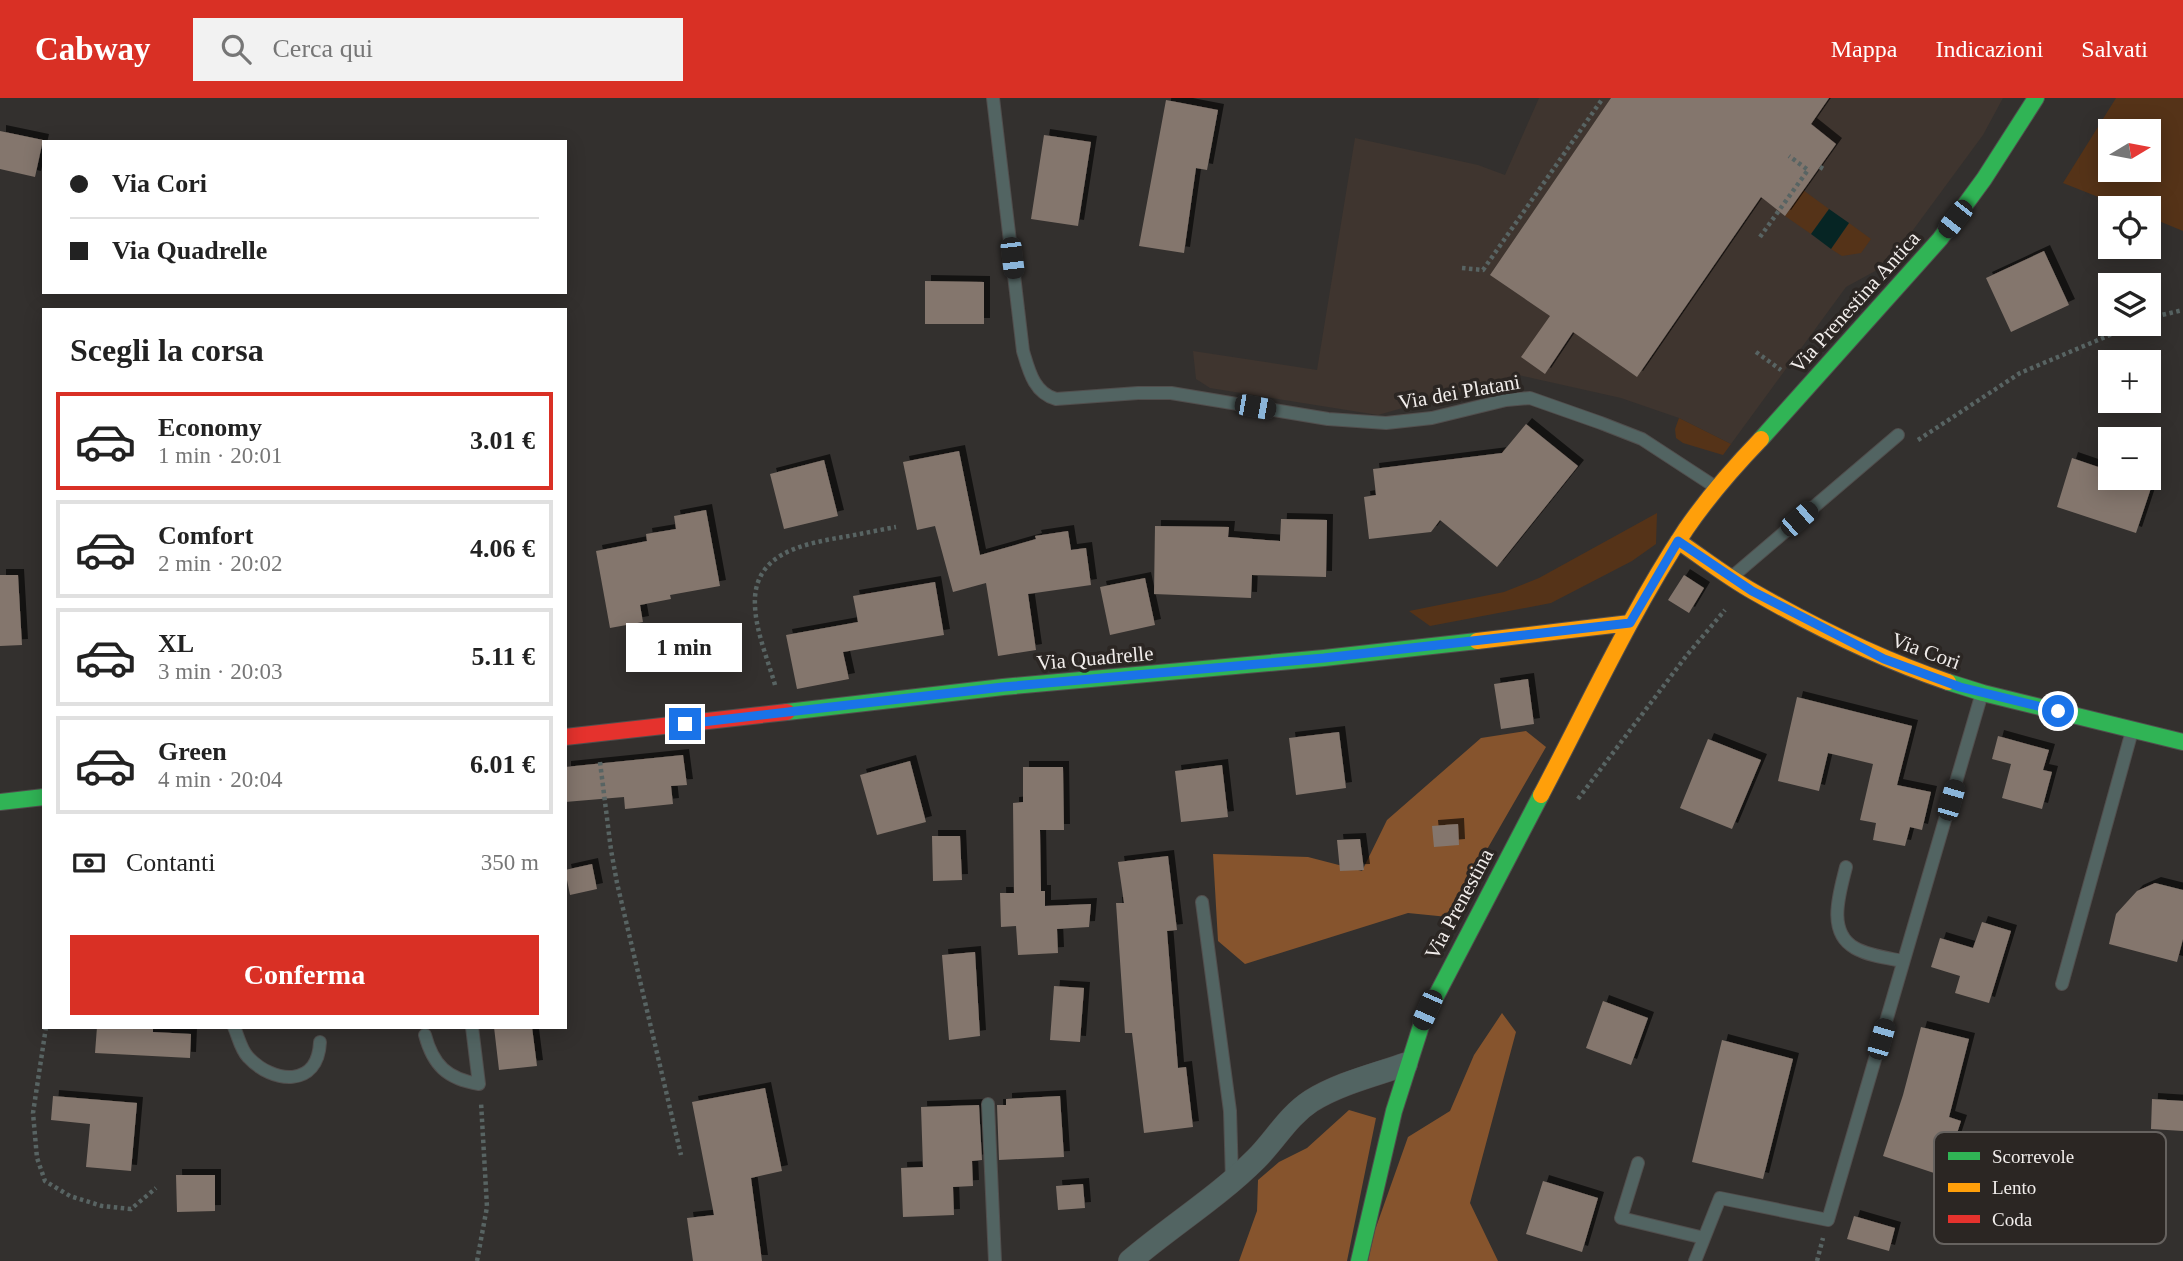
<!DOCTYPE html>
<html lang="it">
<head>
<meta charset="utf-8">
<style>
	body { margin:0; font-family:Georgia,serif; background:#f2f2f2; color:#222; height:100vh; display:flex; flex-direction:column; font-size:26px; white-space:nowrap }
	* { box-sizing:border-box; margin:0 }
	p { font-size:23px; color:#767676 }
	.icon { flex:none; width:38px; height:38px; fill:none; stroke:currentColor; stroke-width:2; stroke-linecap:round; stroke-linejoin:round }
	.map { position:relative; flex:1; overflow:hidden }
	.drawer { position:absolute; left:42px; top:210px; width:525px; height:721px; display:flex; flex-direction:column; background:#fff; border-radius:0px; box-shadow:0 4px 18px #0003 }
	.drawer>* { flex:none }
	.top-card { position:absolute; left:42px; top:42px; width:525px; height:154px; border-radius:0px; box-shadow:0 4px 18px #0003; display:grid; align-content:center; height:154px; padding:0 28px; background:#fff }
	.needle { width:46px; rotate:80deg }
	.controls { position:absolute; left:2098px; top:21px; display:grid; gap:14px }
	.controls a { display:grid; place-items:center; width:63px; height:63px; border-radius:0px; background:#fff; box-shadow:0 4px 18px #0003; font-size:35px }
	.end { position:absolute; width:32px; height:32px; margin:-16px; border:9px solid #1a73e8; background:#fff; box-shadow:0 0 0 4px #fff }
	.from { border-radius:50% }
	.bubble { position:absolute; height:49px; border-radius:0px; background:#fff; box-shadow:0 4px 18px #0003; font-size:23px; font-weight:700; line-height:49px; text-align:center }
	.car { position:absolute; width:21px; height:42px; margin:-21px -10px; border-radius:9px; box-shadow:0 0 5px 2px #0007; background:linear-gradient(#222 24%,#8ab4d8 0 40%,#222 0 76%,#8ab4d8 0 86%,#222 0) }
	.top-card b { display:flex; align-items:center; gap:24px; height:66px; font-size:26px }
	.top-card b+b { border-top:2px solid #e0e0e0 }
	.top-card i { width:18px; height:18px; background:#222 }
	ul { padding:0; list-style:none }
	li { display:flex; align-items:center; gap:21px; height:98px; margin:0 14px 10px; padding:0 14px; border:4px solid #e0e0e0; border-radius:0px }
	li div { flex:1 }
	li b { display:block; font-size:26px }
	li em { font-style:normal; font-weight:700 }
	li.on { border-color:#d93025 }
	li>.icon { width:63px; height:63px; stroke-width:1.5 }
	h2 { padding:0 28px; font-size:32px; line-height:84px }
	.pay { display:flex; align-items:center; gap:18px; height:77px; padding:0 28px; font-size:26px }
	.pay p { margin-inline-start:auto }
	.button { display:flex; gap:14px; margin-top:auto; padding:14px 28px }
	.button a { flex:1; height:80px; border-radius:0px; background:#d93025; color:#fff; font-size:28px; font-weight:700; line-height:80px; text-align:center }
	header { display:flex; align-items:center; gap:42px; box-sizing:border-box; height:98px; padding:0 35px; background:#d93025; color:#fff }
	header strong { font-size:33px }
	nav { display:flex; gap:38px; margin-inline-start:auto; font-size:24px }
	.search { width:490px; height:63px; background:#f2f2f2; display:flex; align-items:center; gap:18px; box-sizing:border-box; padding:0 24px; border-radius:0px; color:#767676; font-size:26px }
	.map>svg:first-child { display:block }
</style>
</head>
<body>
<header>
<strong>Cabway</strong>
<div class="search"><svg class="icon" aria-label="search" viewBox="0 0 24 24"><circle cx="10" cy="10" r="6"/><path d="M15 15l6 6"/></svg>Cerca qui</div>
<nav><a>Mappa</a><a>Indicazioni</a><a>Salvati</a></nav>
</header>
<div class="map">
<svg width="2183" height="1163" viewBox="0 0 2183 1163">
	<defs>
		<filter id="shadow"><feDropShadow dx="6" dy="-6" stdDeviation="0" flood-color="#0009"/></filter>
	</defs>
	<rect width="100%" height="100%" fill="#33302e"/>
	<!-- built -->
	<path fill="#3f352f" d="M1539 0H2003L1983 37 1888 166 1846 189 1731 346 1679 320 1621 300 1518 277 1378 317 1210 290 1196 281 1193 253 1317 272 1355 40 1478 67 1505 77Z"/>
	<!-- green -->
	<path fill="#553318" fill-rule="evenodd" d="M2116 0H2183V133L2149 119V110H2126L2063 85ZM2110 33H2149V72H2110Z
		M1803 92 1829 111 1811 136 1785 118Z
		M1849 125 1871 141 1861 155 1842 158 1831 151Z
		M1679 320 1731 346 1723 357 1683 345 1676 340 1675 331Z
		M1657 415 1656 446 1632 463 1551 505 1430 528 1409 513 1504 494 1539 480Z"/>
	<!-- forest -->
	<path fill="#86542d" d="M1526 633 1546 649 1448 819 1408 815 1245 866 1218 843 1213 756 1308 759 1362 773 1387 722 1481 640Z
		M1502 915 1516 934 1470 1105 1498 1163H1368L1375 1132 1408 1039 1450 1013 1474 957Z
		M1349 1012 1376 1020 1347 1163H1239L1257 1113 1258 1082 1279 1064 1307 1050Z"/>
	<!-- water -->
	<path fill="#062524" d="M1829 111 1849 125 1831 151 1811 136Z"/>
	<!-- building -->
	<path fill="#84766d" filter="url(#shadow)" d="M1611 0H1829L1811 26 1836 46 1785 118 1761 99 1637 279 1573 234 1545 276 1521 259 1550 218 1490 177Z
		M1166 2 1218 12 1207 72 1196 70 1184 155 1139 148Z
		M0 33 43 42 35 79 0 71Z
		M1044 37 1091 44 1078 128 1031 121Z
		M2044 153 2069 207 2011 234 1986 180Z
		M925 183 984 184V226H925Z
		M1526 326 1578 368 1497 469 1440 422 1431 434 1369 441 1364 399 1376 397 1373 371 1502 355Z
		M959 353 980 457 1036 441 1035 438 1068 433 1071 452 1086 450 1091 487 1028 496 1036 552 998 558 986 485 953 494 935 428 917 432 903 364Z
		M2072 360 2110 373V380H2131L2152 387 2136 435 2057 409Z
		M824 362 838 418 784 431 770 376Z
		M706 412 720 488 670 497 671 501 640 507 643 524 610 530 596 453 647 443 646 436 676 431 674 418Z
		M1281 421 1327 422 1326 479 1252 477 1251 500 1154 496 1155 428 1229 429 1228 439 1280 443Z
		M0 477H18L22 547 0 548Z
		M1684 477 1704 490 1689 515 1668 502Z
		M1145 480 1155 527 1110 537 1100 489Z
		M935 484 944 537 843 554 849 581 797 591 786 537 858 524 853 498Z
		M1528 581 1534 626 1501 631 1494 586Z
		M1797 599 1912 628 1897 687 1931 694 1922 732 1910 729 1905 748 1873 742 1876 725 1860 722 1873 666 1828 655 1819 693 1778 683Z
		M1339 634 1346 690 1296 697 1289 640Z
		M1998 638 2049 652 2043 672 2052 674 2042 711 2002 700 2011 666 1992 661Z
		M1708 641 1761 662 1732 731 1680 710Z
		M683 657 687 687 671 688 673 706 625 711 624 699 565 704V669Z
		M910 663 926 724 877 737 860 677Z
		M1222 667 1228 719 1181 724 1175 673Z
		M1023 669H1063L1064 732H1040L1041 793H1045V808L1091 806 1089 829 1057 831 1058 855 1018 857 1016 828 1001 829 1000 795H1014L1013 705 1023 704Z
		M1458 726 1459 747 1434 749 1432 728Z
		M932 738H960L962 782 933 783Z
		M1360 741 1364 772 1340 773 1337 742Z
		M1168 758 1177 832 1167 833 1178 970 1186 969 1193 1029 1144 1035 1132 935H1125L1116 805H1124L1118 764Z
		M592 766 597 791 570 797 565 772Z
		M2155 785 2183 792V841L2177 864 2109 846 2116 816 2137 793Z
		M1982 824 2011 833 1989 905 1955 895 1960 878 1931 869 1940 840 1973 850Z
		M975 854 980 938 949 942 942 857Z
		M1054 888 1084 890 1080 944 1050 942Z
		M1603 903 1648 920 1631 967 1586 950Z
		M97 929H153V934L191 936 190 960 95 955Z
		M494 929H532L537 968 499 972Z
		M1921 929 1969 941 1949 1019 1961 1023 1943 1078 1883 1058 1903 997Z
		M1722 942 1793 961 1763 1081 1692 1064Z
		M765 990 782 1073 751 1080 762 1163H693L687 1120 714 1117 692 1004Z
		M53 998 137 1005 131 1073 86 1069 90 1026 51 1022Z
		M1060 998 1064 1059 999 1062 997 1007H1006V1001Z
		M2152 1001 2183 1003V1033L2151 1031Z
		M979 1007 982 1062 972 1063 973 1088 953 1089 954 1117 903 1119 901 1070 923 1069 921 1009Z
		M176 1077H215V1113L177 1114Z
		M1543 1083 1598 1100 1582 1154 1526 1136Z
		M1083 1086 1085 1110 1058 1112 1056 1088Z
		M1854 1118 1895 1130 1889 1153 1847 1141Z"/>
	<g fill="none" stroke-linecap="round" stroke-linejoin="round">
		<!-- lane casing -->
		<g stroke="#514e4d" stroke-width="14">
			<path id="lane" d="M993 0 1023 253C1029 273 1034 295 1056 301L1138 295H1171L1328 321 1386 325 1432 320 1506 302 1530 300 1601 325 1642 341 1714 388
				M1733 478 1898 337
				M1846 769C1840 794 1826 834 1855 850 1869 858 1888 860 1903 863
				M1202 804 1230 1013 1232 1081
				M2062 886 2132 633
				M234 929C238 938 241 952 248 959 273 986 318 990 320 944
				M425 937C433 967 447 981 479 986L472 929
				M988 1006 995 1163
				M1638 1065 1621 1120 1704 1140
				M1695 1163 1720 1100 1828 1122 1982 595"/>
		</g>
		<!-- street casing -->
		<g stroke="#514e4d" stroke-width="24">
			<path id="street" d="M1130 1163C1171 1128 1218 1099 1256 1061 1275 1042 1288 1018 1311 1003 1340 985 1375 977 1406 966"/>
		</g>
		<!-- fast casing -->
		<g stroke="#514e4d" stroke-width="18">
			<path id="fast" d="M1761 341 1940 141 1984 81 2036 0
				M1948 584 1983 595 2183 644
				M787 614 1003 589 1324 560 1477 543
				M0 704 44 699
				M1359 1163 1394 1013 1422 925 1541 697"/>
		</g>
		<!-- slow casing -->
		<g stroke="#514e4d" stroke-width="18">
			<path id="slow" d="M1678 443C1703 460 1727 479 1754 494 1815 529 1880 561 1948 584
				M1477 543 1630 525
				M1541 697C1588 608 1631 514 1686 431 1708 399 1734 369 1761 341"/>
		</g>
		<!-- jam casing -->
		<g stroke="#514e4d" stroke-width="18">
			<path id="jam" d="M565 639 787 614"/>
		</g>
		<!-- path -->
		<path stroke="#586463" stroke-width="4.5" stroke-dasharray="3.5 3.5" stroke-linecap="butt" d="M1820 69 1825 72
			M1760 139 1808 72 1789 58
			M1462 170 1483 172 1603 0
			M2149 220 2183 212
			M1756 254 1781 272
			M1918 342 2020 275 2136 226
			M775 587C768 562 756 534 755 508 752 455 803 446 843 439 861 436 879 432 896 429
			M600 664 611 752 617 785 681 1057
			M1578 701 1687 557 1725 512
			M46 929 33 1015 37 1060 45 1083 70 1098 102 1108 131 1111 156 1090
			M477 1163 487 1109 481 1004
			M1817 1163 1823 1140"/>
		<!-- lane -->
		<use href="#lane" stroke="#526462" stroke-width="12"/>
		<!-- street -->
		<use href="#street" stroke="#526462" stroke-width="23"/>
		<!-- fast -->
		<use href="#fast" stroke="#30b455" stroke-width="16"/>
		<!-- slow -->
		<use href="#slow" stroke="#ff9f0a" stroke-width="16"/>
		<!-- jam -->
		<use href="#jam" stroke="#e5322d" stroke-width="16"/>
	</g>
	<g fill="none" stroke-linecap="round" stroke-linejoin="round">
		<!-- route -->
		<path stroke="#1a73e8" stroke-width="9" d="M685 626 1003 589 1324 560 1630 525 1678 443 1752 493 1884 561 1960 589 2058 613"/>
	</g>
	<g text-anchor="middle" dominant-baseline="central" stroke-width="7" stroke-linejoin="round" paint-order="stroke">
		<!-- street labels -->
		<g font-size="21" fill="#f1edeb" stroke="#2b2623">
			<text transform="translate(1855 204) rotate(-48)">Via Prenestina Antica</text>
			<text transform="translate(1459 294) rotate(-10)">Via dei Platani</text>
			<text transform="translate(1926 553) rotate(20)">Via Cori</text>
			<text transform="translate(1095 560) rotate(-5)">Via Quadrelle</text>
			<text transform="translate(1459 806) rotate(-62)">Via Prenestina</text>
		</g>
	</g>
	<!-- legend -->
	<rect x="1934" y="1034" width="232" height="112" rx="10" fill="#2b2623" stroke="#66625f" stroke-width="2"/>
	<rect x="1948" y="1054" width="32" height="8" fill="#30b455"/>
	<rect x="1948" y="1085" width="32" height="9" fill="#ff9f0a"/>
	<rect x="1948" y="1117" width="32" height="8" fill="#e5322d"/>
	<g font-size="19" fill="#f1edeb">
		<text x="1992" y="1065">Scorrevole</text>
		<text x="1992" y="1096">Lento</text>
		<text x="1992" y="1128">Coda</text>
	</g>
</svg>
<div class="controls">
<a><svg class="needle" viewBox="-14 -14 28 28"><path d="M0-13l5 13h-10z" fill="#e53935"/><path d="M0 13l5-13h-10z" fill="#767676"/></svg></a>
<a><svg class="icon" aria-label="locate" viewBox="0 0 24 24"><circle cx="12" cy="12" r="6"/><path d="M12 2v4M12 18v4M2 12h4M18 12h4"/></svg></a>
<a><svg class="icon" aria-label="layers" viewBox="0 0 24 24"><path d="M12 4l9 5-9 5-9-5zM3 14l9 5 9-5"/></svg></a>
<a>+</a>
<a>−</a>
</div>
<i class="end from" style="left:2058px;top:613px"></i>
<i class="end" style="left:685px;top:626px"></i>
<div class="bubble" style="left:626px;top:525px;width:116px">1 min</div>
<i class="car" style="left:1955px;top:121px;rotate:218deg"></i>
<i class="car" style="left:1012px;top:160px;rotate:173deg"></i>
<i class="car" style="left:1255px;top:309px;rotate:100deg"></i>
<i class="car" style="left:1799px;top:421px;rotate:49deg"></i>
<i class="car" style="left:1951px;top:702px;rotate:16deg"></i>
<i class="car" style="left:1427px;top:912px;rotate:204deg"></i>
<i class="car" style="left:1881px;top:941px;rotate:16deg"></i>
<div class="top-card">
<b><i class="from"></i>Via Cori</b>
<b><i></i>Via Quadrelle</b>
</div>
<section class="drawer">
<h2>Scegli la corsa</h2>
<ul>
<li class="on"><svg class="icon" aria-label="car" viewBox="0 0 24 24"><path d="M5 17H2v-5l4-1 3-4h7l3 4 3 1v5h-3M9 17h6M6 11h13"/><circle cx="7" cy="17" r="2"/><circle cx="17" cy="17" r="2"/></svg><div><b>Economy</b><p>1 min · 20:01</p></div><em>3.01 €</em></li>
<li><svg class="icon" aria-label="car" viewBox="0 0 24 24"><path d="M5 17H2v-5l4-1 3-4h7l3 4 3 1v5h-3M9 17h6M6 11h13"/><circle cx="7" cy="17" r="2"/><circle cx="17" cy="17" r="2"/></svg><div><b>Comfort</b><p>2 min · 20:02</p></div><em>4.06 €</em></li>
<li><svg class="icon" aria-label="car" viewBox="0 0 24 24"><path d="M5 17H2v-5l4-1 3-4h7l3 4 3 1v5h-3M9 17h6M6 11h13"/><circle cx="7" cy="17" r="2"/><circle cx="17" cy="17" r="2"/></svg><div><b>XL</b><p>3 min · 20:03</p></div><em>5.11 €</em></li>
<li><svg class="icon" aria-label="car" viewBox="0 0 24 24"><path d="M5 17H2v-5l4-1 3-4h7l3 4 3 1v5h-3M9 17h6M6 11h13"/><circle cx="7" cy="17" r="2"/><circle cx="17" cy="17" r="2"/></svg><div><b>Green</b><p>4 min · 20:04</p></div><em>6.01 €</em></li>
</ul>
<div class="pay"><svg class="icon" aria-label="cash" viewBox="0 0 24 24"><path d="M3 7h18v10H3z"/><circle cx="12" cy="12" r="2"/></svg>Contanti<p>350 m</p></div>
<div class="button"><a>Conferma</a></div>
</section>
</div>
</body>
</html>
